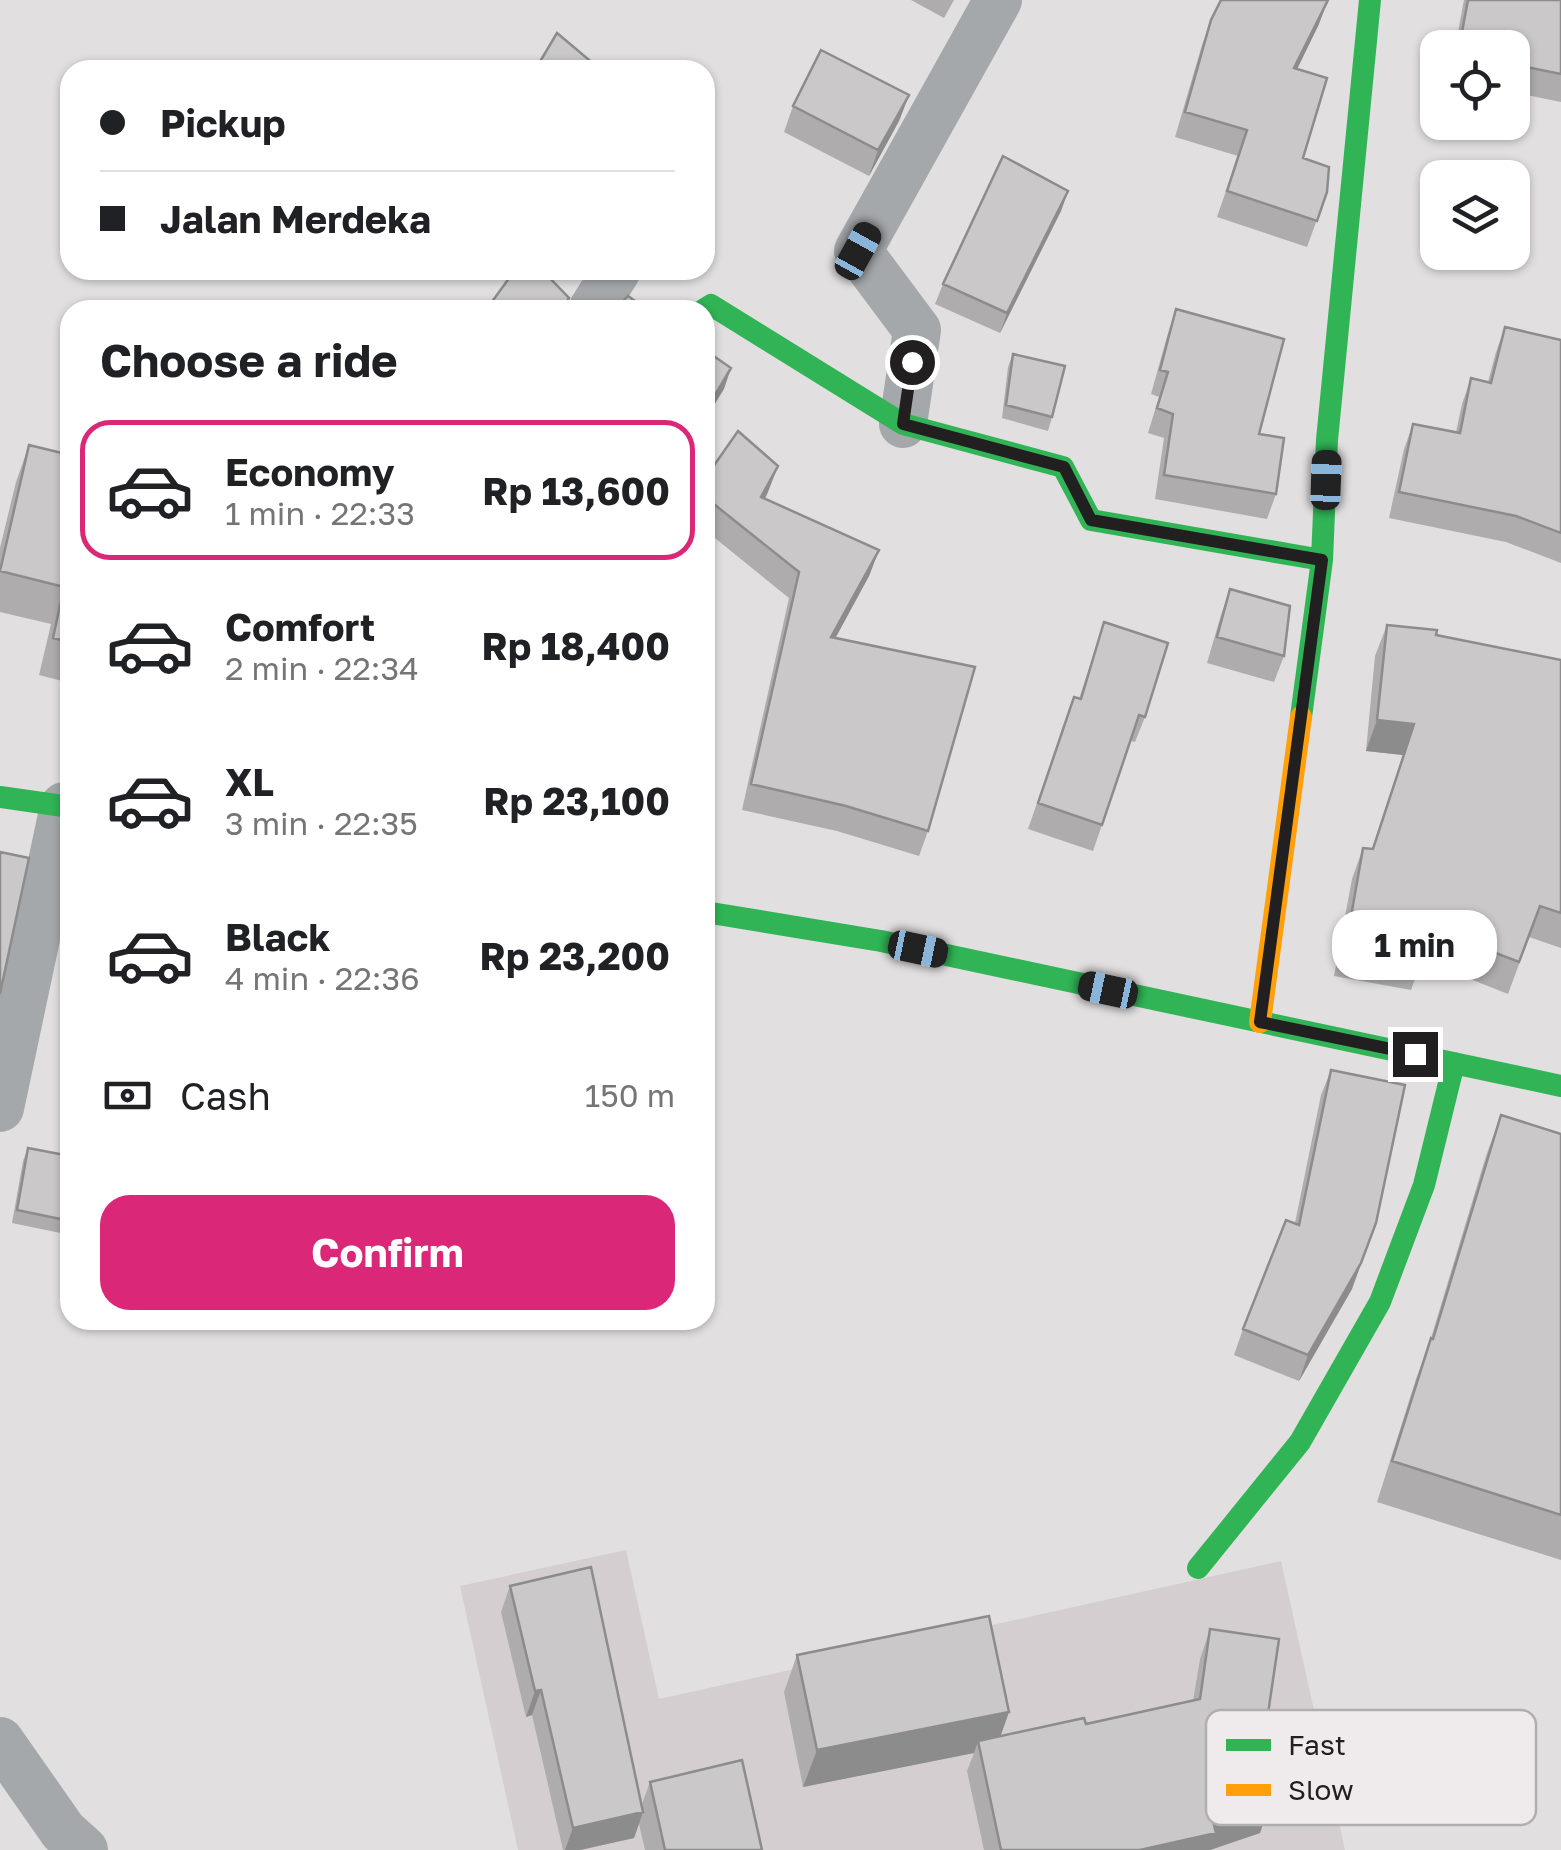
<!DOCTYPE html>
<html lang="en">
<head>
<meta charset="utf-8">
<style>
	body { margin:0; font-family:"Golos Text",sans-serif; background:#f6f6f6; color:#202124; height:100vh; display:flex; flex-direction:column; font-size:38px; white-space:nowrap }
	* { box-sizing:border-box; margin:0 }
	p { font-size:32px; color:#757577 }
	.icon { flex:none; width:55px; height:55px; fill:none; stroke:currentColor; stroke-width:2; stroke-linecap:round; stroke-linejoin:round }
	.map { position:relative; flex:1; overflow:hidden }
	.details { position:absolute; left:60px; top:300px; width:655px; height:1030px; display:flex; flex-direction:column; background:#fff; border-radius:30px; box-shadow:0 2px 8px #0004 }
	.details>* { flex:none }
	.guide { position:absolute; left:60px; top:60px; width:655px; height:220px; border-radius:30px; box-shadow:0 2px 8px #0004; display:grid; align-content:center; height:220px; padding:0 40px; background:#fff }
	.controls { position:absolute; left:1420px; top:30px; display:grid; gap:20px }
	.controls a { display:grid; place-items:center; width:110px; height:110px; border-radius:20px; background:#fff; box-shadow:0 2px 8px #0004; font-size:50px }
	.end { position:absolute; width:45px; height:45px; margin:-22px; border:12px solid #211f20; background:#fff; box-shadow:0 0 0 5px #fff }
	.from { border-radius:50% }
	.bubble { position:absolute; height:70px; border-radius:30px; background:#fff; box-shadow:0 2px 8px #0004; font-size:32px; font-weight:700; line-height:70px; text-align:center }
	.car { position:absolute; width:30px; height:60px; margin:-30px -15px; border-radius:12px; box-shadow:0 0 8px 2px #0007; background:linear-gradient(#222 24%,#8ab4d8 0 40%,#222 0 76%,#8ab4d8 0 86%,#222 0) }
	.guide b { display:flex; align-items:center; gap:35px; height:95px; font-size:38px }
	.guide b+b { border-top:2px solid #e0e0e0 }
	.guide i { width:25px; height:25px; background:#202124 }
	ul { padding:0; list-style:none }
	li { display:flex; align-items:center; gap:30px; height:140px; margin:0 20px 15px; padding:0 20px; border:5px solid transparent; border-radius:30px }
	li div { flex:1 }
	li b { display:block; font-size:38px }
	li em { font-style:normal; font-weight:700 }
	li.selected { border-color:#db2777 }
	li>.icon { width:90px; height:90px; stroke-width:1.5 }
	h2 { padding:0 40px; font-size:45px; line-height:120px }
	.pay { display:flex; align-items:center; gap:25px; height:110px; padding:0 40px; font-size:38px }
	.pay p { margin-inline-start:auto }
	.action { display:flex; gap:20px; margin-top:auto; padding:20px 40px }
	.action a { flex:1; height:115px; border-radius:30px; background:#db2777; color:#fff; font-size:40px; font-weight:700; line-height:115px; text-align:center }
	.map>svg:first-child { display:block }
</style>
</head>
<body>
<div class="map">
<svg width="1561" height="1850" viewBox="0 0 1561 1850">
	<rect width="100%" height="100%" fill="#e1dfe0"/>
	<!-- built -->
	<path fill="#d5ced1" d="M626 1550 659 1699 1281 1561 1345 1850H518L460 1586Z"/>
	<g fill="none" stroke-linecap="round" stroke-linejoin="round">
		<!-- street -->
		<path stroke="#a5a8aa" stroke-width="48" d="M592 310 617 270
			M903 424 917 330 858 251 998 0
			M0 1108 64 806
			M0 1741 63 1831 84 1850"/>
		<!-- fast -->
		<path stroke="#30b455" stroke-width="22" d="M703 310 711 305 903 424 1063 467 1091 520 1322 560
			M1301 717 1322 560 1327 440 1370 0
			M0 797 70 807
			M705 912 881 941 1561 1086
			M1198 1568 1300 1442 1380 1302 1424 1185 1454 1063"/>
		<!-- slow -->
		<path stroke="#ff9f0a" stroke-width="22" d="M1260 1022 1301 717"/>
	</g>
	<!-- wall -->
	<path fill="#aeacad" d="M911 0H954L944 18Z
		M1464 0H1561V102L1512 92V48H1455Z
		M1211 20 1319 24 1297 69 1303 158 1327 192 1307 247 1217 217 1238 156 1175 137 1202 45Z
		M909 95 899 121 869 176 784 132 793 106Z
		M1068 191 1061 211 1000 333 935 304 943 284Z
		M1176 309 1259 434 1276 494 1267 519 1155 499 1164 438 1148 433 1159 397 1151 394 1168 333Z
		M1505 327 1561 340V563L1506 542 1389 518 1404 449 1413 424 1456 432 1462 404 1471 378 1488 382 1496 352Z
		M1013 354 1052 417 1048 431 1002 418 1008 367Z
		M29 445 70 455V683L39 675 51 624 0 612V548L16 482Z
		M705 472 768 492 765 499 879 550 869 576 835 638 928 831 919 856 837 831 742 810 789 598 705 530Z
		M1230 589 1284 656 1274 682 1207 663 1221 615Z
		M1104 622 1145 717 1135 742 1131 741 1093 851 1028 829 1074 697 1079 699Z
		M1387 625 1561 660V948L1529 937 1508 994 1422 960 1411 990 1334 976 1352 879 1363 848 1372 849 1403 755 1366 751 1375 656Z
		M1331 1070 1352 1289 1299 1381 1234 1355 1243 1329 1295 1223 1321 1095Z
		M1501 1115 1561 1134V1560L1377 1502 1416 1379 1431 1338 1486 1156Z
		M28 1148 70 1156V1235L12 1223 23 1161Z
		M510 1586 642 1804 650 1782 762 1850H645L639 1824 634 1838 580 1850H563L532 1715 526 1717 501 1612Z
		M1210 1629 1260 1768V1833L1210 1850H984L967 1771 974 1753 803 1787 784 1692 797 1655 1009 1712 1000 1736 1086 1724 1193 1701 1200 1659Z"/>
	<!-- shaded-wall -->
	<path fill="#8d8c8d" d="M1328 0 1319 24 1285 94 1294 68Z
		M909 95 899 121 869 176 878 150Z
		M1068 191 1061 211 1000 333 1007 313Z
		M731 368 724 389 705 420V412Z
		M778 466 768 492 752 523 761 497Z
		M879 550 869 576 822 663 831 637Z
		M1377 720 1414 724 1403 755 1366 751Z
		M1376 1223 1352 1289 1299 1381 1308 1355Z
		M541 1690 532 1715 526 1717 535 1691Z
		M1009 1712 996 1749 978 1741 974 1753 803 1787 817 1750Z
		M1271 1803 1260 1833 1210 1850H1140L1213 1821Z
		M643 1812 634 1838 580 1850H565L573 1828Z"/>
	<!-- building -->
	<path fill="#cac8c9" stroke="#8d8c8d" stroke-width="2.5" d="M1221 0H1328L1294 68 1327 78 1303 158 1329 167 1327 192 1317 221 1227 191 1247 130 1185 112 1211 20Z
		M1468 0H1561V74L1512 64V48H1459Z
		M557 33 601 70H535Z
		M821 50 909 95 878 150 793 106Z
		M1003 156 1068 191 1007 313 943 284Z
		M515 270H542L569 298 562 310H486Z
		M628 296 648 310H615Z
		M1176 309 1284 339 1259 434 1284 438 1276 494 1164 475 1173 414 1157 408 1168 372 1160 370Z
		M1505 327 1561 340V533L1516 516 1399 492 1413 424 1460 433 1471 378 1491 383Z
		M705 350 731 368 705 412Z
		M1013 354 1065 366 1052 417 1006 405Z
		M738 431 778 466 761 497 879 550 831 637 975 667 928 831 846 806 751 784 799 572 705 497V472L708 474Z
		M29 445 70 455V642L53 638 64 587 0 571Z
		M1230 589 1290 606 1284 656 1217 637Z
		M1104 622 1168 643 1145 717 1139 715 1102 825 1038 803 1074 697 1081 699Z
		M1387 625 1437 630 1436 635 1561 660V913L1540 906 1519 962 1428 927 1422 959 1346 945 1363 848 1373 849 1414 724 1377 720Z
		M0 852 29 858 0 994Z
		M1331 1070 1405 1085 1376 1223 1361 1263 1308 1355 1243 1329 1286 1220 1299 1225Z
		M1501 1115 1561 1134V1515L1392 1461 1431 1338 1433 1339Z
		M28 1148 70 1156V1221L17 1210Z
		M591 1567 643 1812 573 1828 541 1690 535 1691 510 1586Z
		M989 1616 1009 1712 817 1750 797 1655Z
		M1210 1629 1279 1639 1260 1768 1271 1803 1213 1821 1216 1833 1140 1850H1001L978 1741 1084 1718 1086 1724 1200 1699Z
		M742 1760 762 1850H665L650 1782Z"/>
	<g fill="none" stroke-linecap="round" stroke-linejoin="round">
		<!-- route -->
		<path stroke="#211f20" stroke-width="12" d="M912 362 903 424 1064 467 1091 520 1322 560 1260 1022 1415 1054"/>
	</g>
	<!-- legend -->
	<rect x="1206" y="1710" width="330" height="115" rx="15" fill="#efebec" stroke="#b1aeaf" stroke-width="2.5"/>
	<rect x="1226" y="1739" width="45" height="12" fill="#30b455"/>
	<rect x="1226" y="1784" width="45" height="12" fill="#ff9f0a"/>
	<g font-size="28" fill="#211f20">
		<text x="1288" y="1755">Fast</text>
		<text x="1288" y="1800">Slow</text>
	</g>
</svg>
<div class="controls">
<a><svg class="icon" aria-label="locate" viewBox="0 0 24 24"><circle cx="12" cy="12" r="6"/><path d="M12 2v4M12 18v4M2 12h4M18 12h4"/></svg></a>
<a><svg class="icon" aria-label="layers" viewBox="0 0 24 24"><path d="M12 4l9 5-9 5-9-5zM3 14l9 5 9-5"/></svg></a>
</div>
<i class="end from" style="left:912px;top:362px"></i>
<i class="end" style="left:1415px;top:1054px"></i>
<div class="bubble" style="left:1332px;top:910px;width:165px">1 min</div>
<i class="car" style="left:858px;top:251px;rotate:29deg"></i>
<i class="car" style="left:1326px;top:480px;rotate:2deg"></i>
<i class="car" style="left:918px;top:949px;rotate:102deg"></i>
<i class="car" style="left:1108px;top:990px;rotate:282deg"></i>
<div class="guide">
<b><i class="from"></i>Pickup</b>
<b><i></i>Jalan Merdeka</b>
</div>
<section class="details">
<h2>Choose a ride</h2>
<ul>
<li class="selected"><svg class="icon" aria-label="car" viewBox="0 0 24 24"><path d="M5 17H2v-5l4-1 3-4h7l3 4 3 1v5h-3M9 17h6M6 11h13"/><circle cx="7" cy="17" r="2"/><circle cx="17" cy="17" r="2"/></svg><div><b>Economy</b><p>1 min · 22:33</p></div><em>Rp 13,600</em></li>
<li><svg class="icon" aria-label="car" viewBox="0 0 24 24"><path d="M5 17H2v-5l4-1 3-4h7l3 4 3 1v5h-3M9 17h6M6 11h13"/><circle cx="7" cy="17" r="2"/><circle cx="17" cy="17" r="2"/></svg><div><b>Comfort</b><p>2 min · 22:34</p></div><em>Rp 18,400</em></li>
<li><svg class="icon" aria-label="car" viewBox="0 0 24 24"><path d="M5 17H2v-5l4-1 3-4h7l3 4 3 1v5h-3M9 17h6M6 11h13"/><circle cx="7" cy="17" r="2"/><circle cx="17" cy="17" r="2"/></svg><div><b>XL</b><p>3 min · 22:35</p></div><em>Rp 23,100</em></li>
<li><svg class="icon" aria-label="car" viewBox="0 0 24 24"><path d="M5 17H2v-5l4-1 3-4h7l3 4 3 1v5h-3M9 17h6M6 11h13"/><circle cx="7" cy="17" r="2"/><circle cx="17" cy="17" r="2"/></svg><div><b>Black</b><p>4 min · 22:36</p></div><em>Rp 23,200</em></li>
</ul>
<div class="pay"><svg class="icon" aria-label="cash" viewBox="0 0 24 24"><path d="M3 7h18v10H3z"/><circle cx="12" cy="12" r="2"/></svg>Cash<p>150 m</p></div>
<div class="action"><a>Confirm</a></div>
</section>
</div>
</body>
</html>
